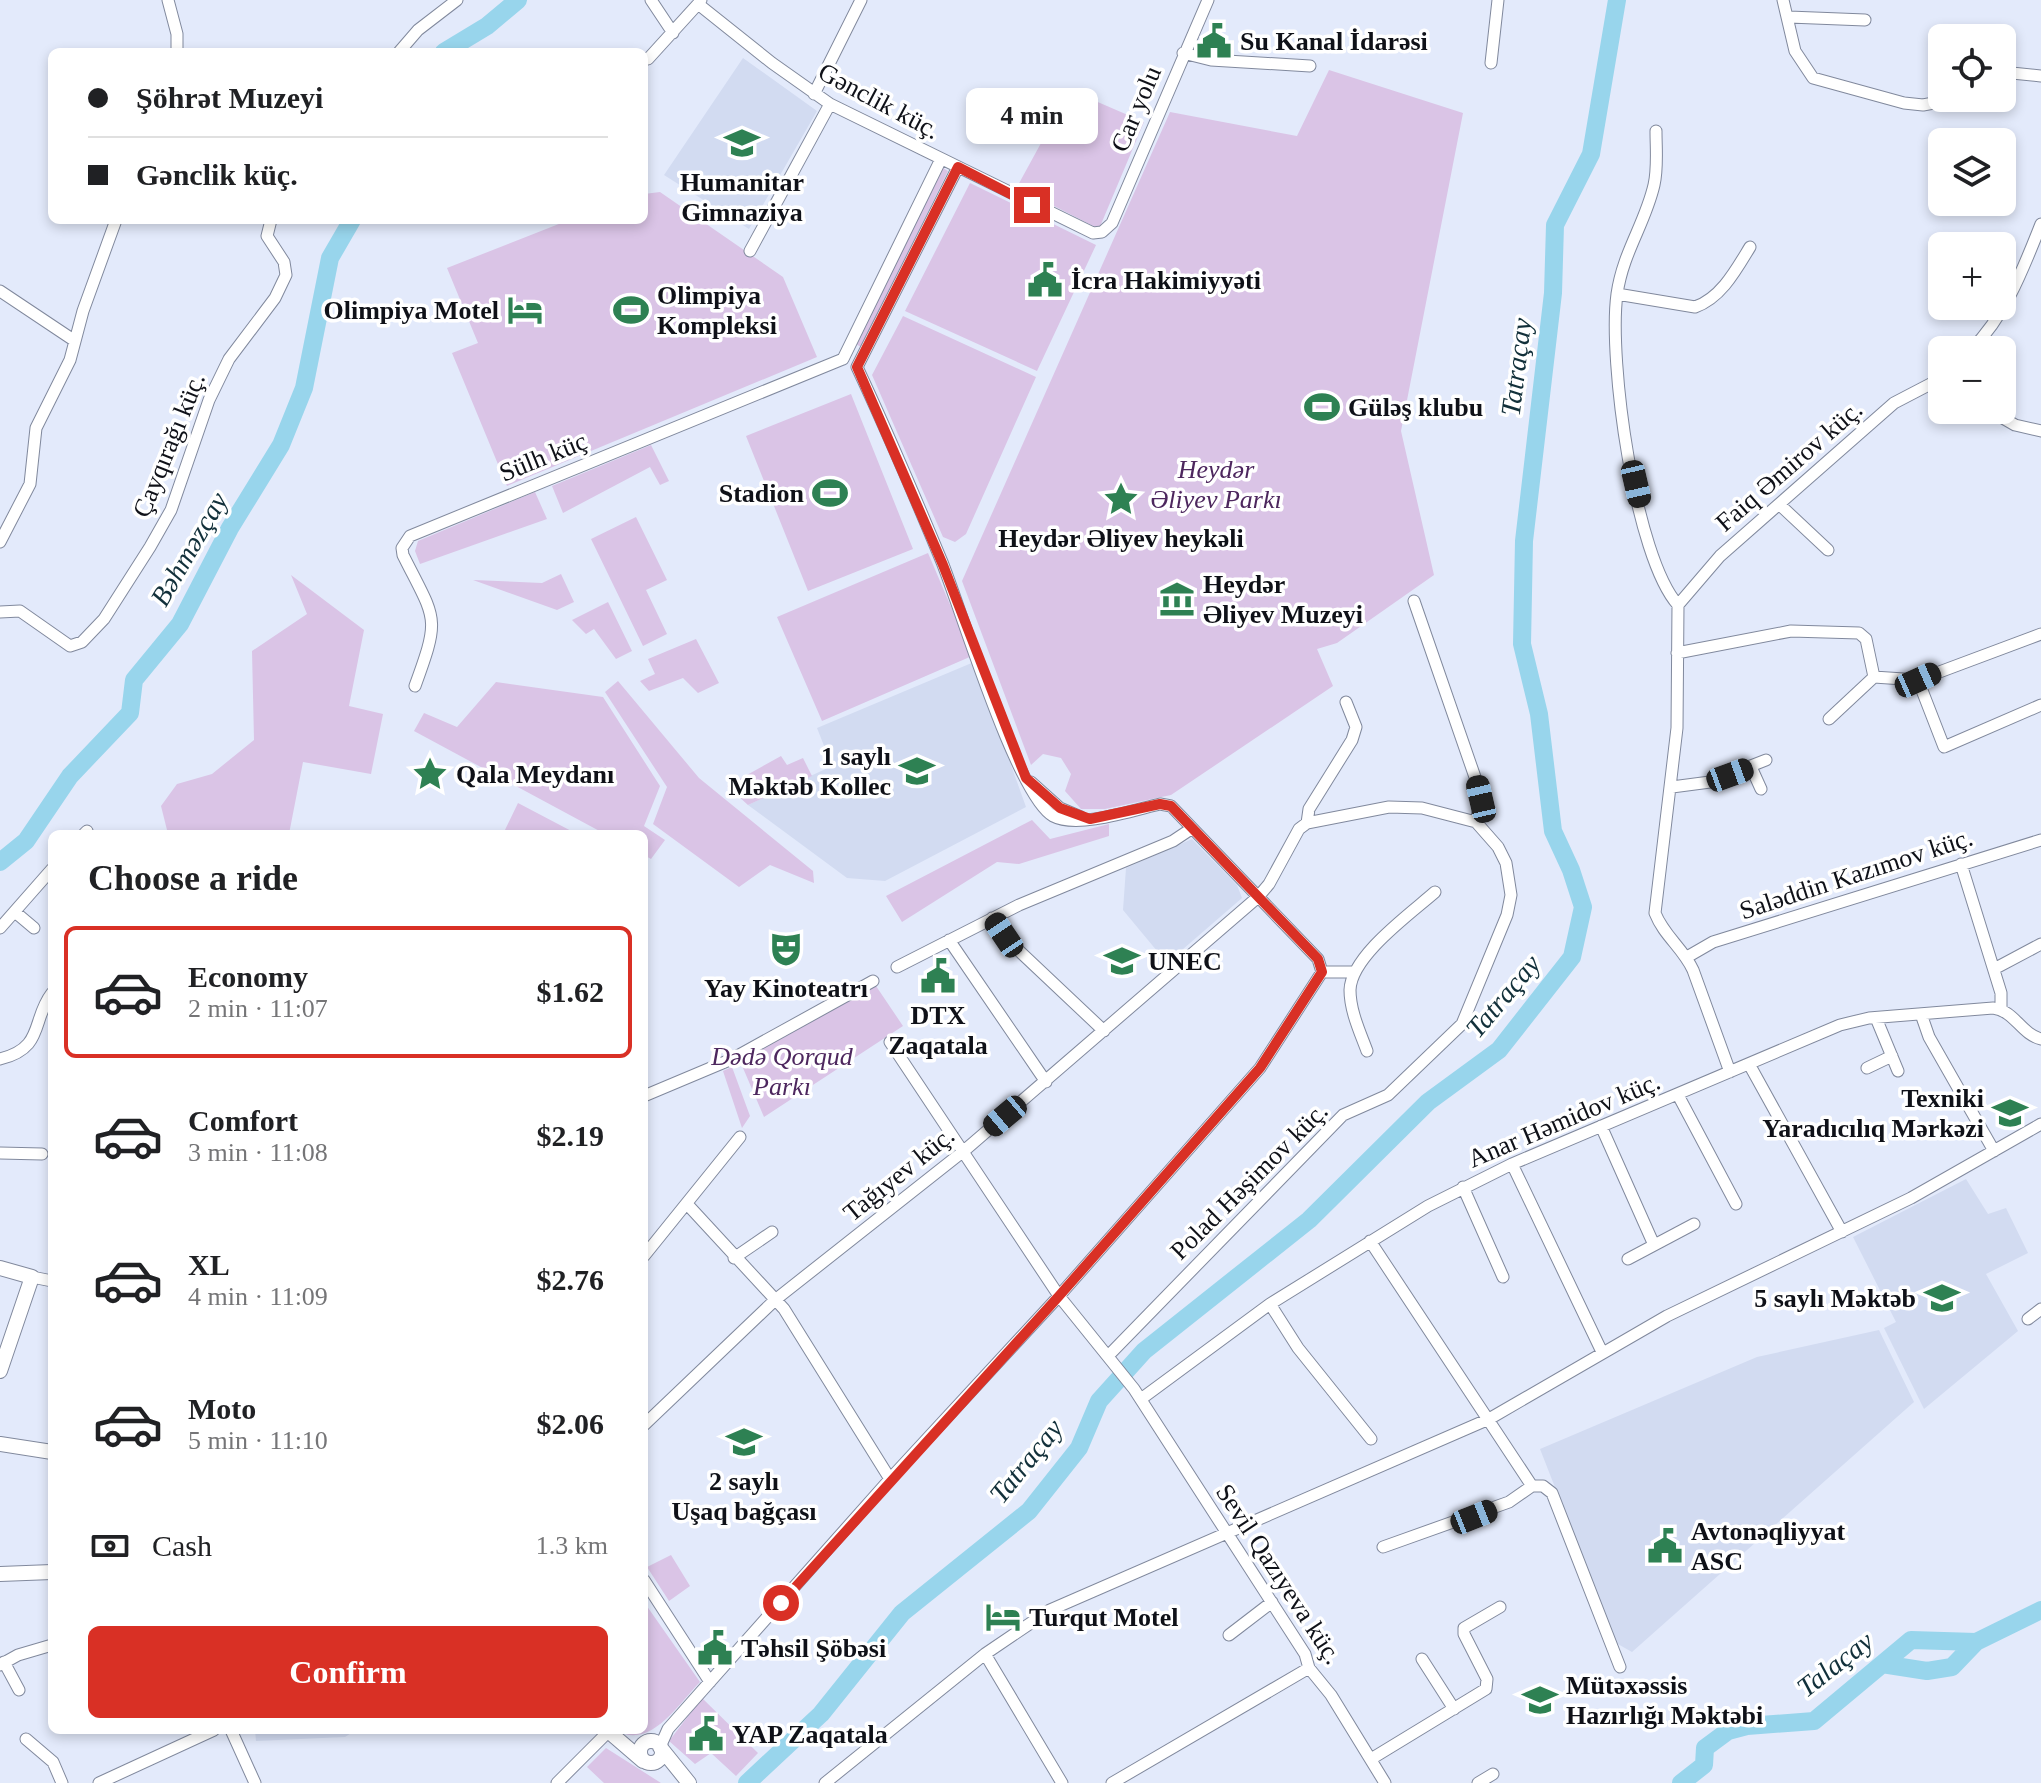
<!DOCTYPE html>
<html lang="en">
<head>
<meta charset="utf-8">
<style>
	body { margin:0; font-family:"Times New Roman",serif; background:#f2f2f2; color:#202124; height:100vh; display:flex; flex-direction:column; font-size:30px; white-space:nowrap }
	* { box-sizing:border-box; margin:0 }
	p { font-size:26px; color:#757577 }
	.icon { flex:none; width:44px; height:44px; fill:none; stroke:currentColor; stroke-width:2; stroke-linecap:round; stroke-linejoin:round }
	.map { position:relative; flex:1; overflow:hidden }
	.sheet { position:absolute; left:48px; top:830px; width:600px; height:904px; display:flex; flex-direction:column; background:#fff; border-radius:12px; box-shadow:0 4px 12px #0003 }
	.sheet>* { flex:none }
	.hud { position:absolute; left:48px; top:48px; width:600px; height:176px; border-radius:12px; box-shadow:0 4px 12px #0003; display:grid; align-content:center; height:176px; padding:0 40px; background:#fff }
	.buttons { position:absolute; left:1928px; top:24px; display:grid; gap:16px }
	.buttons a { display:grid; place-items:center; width:88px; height:88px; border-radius:12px; background:#fff; box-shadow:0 4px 12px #0003; font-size:40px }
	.end { position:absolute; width:36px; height:36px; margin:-18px; border:10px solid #d93025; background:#fff; box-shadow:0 0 0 4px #fff }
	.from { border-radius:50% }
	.bubble { position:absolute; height:56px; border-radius:12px; background:#fff; box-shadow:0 4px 12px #0003; font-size:26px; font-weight:600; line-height:56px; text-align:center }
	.car { position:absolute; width:24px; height:48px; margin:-24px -12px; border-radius:10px; box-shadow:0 0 6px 2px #0007; background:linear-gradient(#222 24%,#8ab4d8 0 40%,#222 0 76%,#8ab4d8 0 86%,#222 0) }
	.hud b { display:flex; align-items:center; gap:28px; height:76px; font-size:30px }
	.hud b+b { border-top:2px solid #e0e0e0 }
	.hud i { width:20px; height:20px; background:#202124 }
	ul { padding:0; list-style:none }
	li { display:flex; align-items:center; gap:24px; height:132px; margin:0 16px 12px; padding:0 24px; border:4px solid transparent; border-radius:12px }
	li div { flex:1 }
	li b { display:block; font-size:30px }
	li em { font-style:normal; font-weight:600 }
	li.on { border-color:#d93025 }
	li>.icon { width:72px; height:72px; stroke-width:1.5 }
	h2 { padding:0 40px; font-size:36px; line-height:96px }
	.pay { display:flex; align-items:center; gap:20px; height:88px; padding:0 40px; font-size:30px }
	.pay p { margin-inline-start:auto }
	.cta { display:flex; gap:16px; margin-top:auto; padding:16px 40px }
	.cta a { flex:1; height:92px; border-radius:12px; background:#d93025; color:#fff; font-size:32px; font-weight:600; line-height:92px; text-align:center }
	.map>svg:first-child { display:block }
</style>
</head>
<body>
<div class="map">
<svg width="2041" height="1783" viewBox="0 0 2041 1783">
	<rect width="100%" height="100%" fill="#e3eafb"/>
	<!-- built -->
	<path fill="#d2dbf1" d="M743 58 817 111 749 229 664 175Z
		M974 662 1026 807 885 881 847 878 748 805 832 766 817 728Z
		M1192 839 1237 885 1242 898 1167 963 1123 910 1126 868Z
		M1966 1179 1988 1214 2006 1208 2028 1253 1986 1274 2018 1331 1924 1409 1884 1328 1896 1322 1853 1237Z
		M1879 1330 1914 1402 1632 1652 1616 1643 1540 1449 1757 1357Z
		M255 1730H356L345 1737 256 1741Z"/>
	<!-- green -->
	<path fill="#dac4e6" d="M1329 70 1463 113 1401 431 1434 575 1337 643 1317 649 1333 686 1171 795 1105 809H1081L1065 791 1071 774 1061 758 1043 754 1031 765 962 581 1170 112 1297 136Z
		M1070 90 1144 122 1099 229 1017 187Z
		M943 168 948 171 861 347 854 343Z
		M970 183 1096 245 1037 371 905 311Z
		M660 192 783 277 817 357 507 486 452 353 478 343 447 268 569 220H644V194Z
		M903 316 1036 377 966 534 955 542 943 537 872 375Z
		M851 394 913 549 808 591 746 436Z
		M651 445 669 481 660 485 650 467 563 513 552 486Z
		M535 492 547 519 420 564 415 551 418 541Z
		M636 517 667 580 646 590 667 634 643 646 591 539Z
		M928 553 972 656 822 721 777 617Z
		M561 574 574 602 557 610 473 580 542 583Z
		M291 575 364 630 349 706 383 714 371 774 303 762 289 834H168L161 806 177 784 212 774 254 740 252 651 307 614Z
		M608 602 632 651 616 659 594 629 586 634 572 620Z
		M696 639 719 683 698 693 683 678 649 691 640 681 655 674 648 659Z
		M618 681 699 778 813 871 814 883 770 865 739 887 653 824 667 787 605 692Z
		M496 682 603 697 660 786 644 826 665 840 651 859 644 855V834H605L414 731 424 713 457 727Z
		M781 756 787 765 803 758 812 776 748 805 727 786Z
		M518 803 577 834H503Z
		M1032 820 1050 839 1109 824V836L1019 864 997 862 902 922 886 896Z
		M876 986 903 1026 764 1117 740 1061Z
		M732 1067 750 1116 742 1128 723 1071Z
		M671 1555 690 1586 669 1601 647 1567Z
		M644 1602 700 1682C678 1704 650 1751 616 1730H644Z
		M702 1698 758 1753 736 1776 711 1753 695 1764 669 1741Z
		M606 1748 661 1783H604L587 1767Z"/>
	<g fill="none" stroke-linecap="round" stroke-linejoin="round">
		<!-- river -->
		<path stroke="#98d5ec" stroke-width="18" d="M444 52 487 26 518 0
			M0 862 26 841 70 776 130 713 134 680 180 624 230 528 281 445 304 388 330 258 352 220
			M1882 1664 1927 1671 1952 1667 1976 1642
			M747 1783 821 1714 902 1613 1029 1511 1079 1448 1099 1401 1144 1351 1309 1220 1428 1102 1499 1050 1572 957 1583 907 1571 870 1553 831 1539 714 1522 644 1524 541 1553 293 1555 225 1591 154 1617 0
			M1681 1783 1704 1765 1705 1748 1728 1731 1747 1726 1814 1721 1911 1640 1976 1642 2041 1610"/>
		<!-- minor casing -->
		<g stroke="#81899d" stroke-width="13">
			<path id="minor" d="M168 0 177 34V52
				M651 0 673 33
				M701 0 698 4 772 63 830 104 1093 233 1102 232 1112 223 1208 0
				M1783 0 1795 51 1813 78 1904 103 1923 105 1960 98
				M1789 17 1865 20
				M399 52 418 30 457 0
				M1183 53 1211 60 1310 66
				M648 59 698 4
				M1491 63 1498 0
				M2002 72 2041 76
				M814 94 861 0
				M1656 131C1656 149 1658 168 1654 185 1645 224 1623 252 1617 294 1608 360 1635 557 1678 605
				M750 251 830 104
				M0 291 75 341
				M1617 294 1695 307C1721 298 1736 270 1750 247
				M1971 350C2006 315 2023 269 2041 224
				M843 359 941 159
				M857 367 958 167
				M1989 410 2015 425 2041 431
				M1780 505 1828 550
				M0 542 30 484 36 428 70 360 83 311 116 220
				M1414 601 1476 780 1481 799 1476 822
				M0 612 20 611 70 646 82 642 104 619 150 547 171 510 209 400 229 359 275 298 286 275 284 262 267 236 271 220
				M1677 653 1791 631 1859 633 1866 639 1874 677 1918 680 2041 634
				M1918 680 1944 747 2041 705
				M415 686C441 615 436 621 403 555L402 548 410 536 843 359
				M1829 719 1874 677
				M1751 767 1761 789
				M1031 782 1060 808 1081 817
				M1672 787 1710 782 1766 760
				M1307 823 1309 809 1352 740 1356 727 1346 702
				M84 834 87 831
				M1961 864 2001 993V1009
				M15 912 34 928
				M992 918 1015 947 1104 1031
				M0 928 52 869
				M949 940 1046 1082
				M1687 957 1713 942 2041 840
				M897 967 1019 905 1173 841 1191 829
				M1994 969 2041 944
				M1322 972H1354
				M1921 1014 1929 1037 1994 1151
				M1876 1018 1898 1071
				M890 1042 1059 1296 1134 1389 1305 1654 1309 1668 1331 1695 1385 1783
				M1367 1051C1360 1032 1350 1011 1350 990 1351 956 1410 914 1435 892
				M0 1059C45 1048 31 1020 52 993
				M1749 1064 1842 1232
				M1867 1068 1892 1056
				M1730 1072 1693 970C1683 948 1664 936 1655 913L1677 728 1678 605 1720 556 1894 403 1942 378
				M1678 1095 1736 1204
				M644 1096 732 1059 873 981
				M1601 1126 1654 1245
				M0 1153 42 1154
				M1512 1164 1602 1352
				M1463 1187 1503 1277
				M687 1204 784 1309 890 1479
				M1370 1241 1532 1486H1543L1552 1493 1620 1667
				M644 1256 740 1137
				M734 1258 772 1232
				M1628 1259 1694 1224
				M32 1277 52 1281
				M1270 1304 1298 1348 1371 1439
				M2028 1319 2041 1309
				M1141 1399 1270 1304 1428 1206 1512 1164 1840 1025 1869 1018 1993 1008C2015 1011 2021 1034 2041 1039
				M644 1425 775 1300 965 1150 1258 897 1269 884 1299 829 1307 823 1389 807 1422 808 1476 822 1498 847 1506 863 1511 895 1507 915 1462 1024 1388 1095 1343 1115 1109 1355
				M1383 1547 1509 1502 1532 1486
				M644 1580 710 1682
				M1229 1635 1272 1602
				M985 1654 1062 1783
				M1422 1659 1454 1709
				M4 1662 19 1690
				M0 1665 18 1655 52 1645
				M231 1730 255 1783
				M26 1739 53 1762 62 1783
				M660 1747 668 1729 890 1479 1059 1296 1260 1068 1322 972 1318 959 1171 806 1160 804C1134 810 1077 829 1053 816 1017 796 961 609 942 562 915 497 887 431 857 367
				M1371 1759 1486 1689 1487 1679 1464 1634V1628L1500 1607
				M99 1783 214 1730
				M557 1783 608 1732
				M825 1783 985 1654 1050 1610 1489 1419 1667 1316 1911 1198 2041 1124
				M1112 1783 1309 1668
				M1478 1783 1493 1774"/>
		</g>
		<!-- major casing -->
		<g stroke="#81899d" stroke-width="16">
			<path id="major" d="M0 1268 32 1277 0 1371
				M0 1444 52 1452
				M0 1574 52 1572
				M607 1730 643 1761
				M640 1752a11 11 0 1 1 22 0a11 11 0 1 1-22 0Z
				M660 1747 689 1783"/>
		</g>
		<!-- minor -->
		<use href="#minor" stroke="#fff" stroke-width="11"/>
		<!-- major -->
		<use href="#major" stroke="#fff" stroke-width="14"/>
	</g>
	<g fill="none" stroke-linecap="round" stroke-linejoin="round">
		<!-- route -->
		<path stroke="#d93025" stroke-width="10" d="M781 1603 1059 1296 1260 1068 1322 972 1318 959 1171 806 1160 804 1090 819 1060 808 1026 778 943 565 857 367 958 167 1032 205"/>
	</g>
	<!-- icons -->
	<defs>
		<g id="civic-bare" transform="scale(2.76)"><path d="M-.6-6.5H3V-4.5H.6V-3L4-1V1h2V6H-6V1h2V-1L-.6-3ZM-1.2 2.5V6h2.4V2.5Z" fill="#2e8153" stroke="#fff" stroke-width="2.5" paint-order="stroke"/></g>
		<g id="school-bare" transform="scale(2.76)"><path d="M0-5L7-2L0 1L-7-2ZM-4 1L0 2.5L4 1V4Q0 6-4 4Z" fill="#2e8153" stroke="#fff" stroke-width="2.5" paint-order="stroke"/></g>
		<g id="hotel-bare" transform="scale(2.76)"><path d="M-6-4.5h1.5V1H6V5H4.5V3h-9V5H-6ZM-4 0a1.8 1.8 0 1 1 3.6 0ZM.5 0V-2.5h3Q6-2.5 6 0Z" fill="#2e8153" stroke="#fff" stroke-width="2.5" paint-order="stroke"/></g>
		<g id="stadium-bare" transform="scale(2.76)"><path d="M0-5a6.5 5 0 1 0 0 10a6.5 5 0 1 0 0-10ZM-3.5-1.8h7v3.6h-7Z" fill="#2e8153" stroke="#fff" stroke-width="2.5" paint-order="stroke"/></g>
		<g id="sight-bare" transform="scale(2.76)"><path d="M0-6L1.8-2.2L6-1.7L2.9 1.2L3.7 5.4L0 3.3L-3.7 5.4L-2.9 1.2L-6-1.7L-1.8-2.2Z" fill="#2e8153" stroke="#fff" stroke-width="2.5" paint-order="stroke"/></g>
		<g id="museum-bare" transform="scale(2.76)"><path d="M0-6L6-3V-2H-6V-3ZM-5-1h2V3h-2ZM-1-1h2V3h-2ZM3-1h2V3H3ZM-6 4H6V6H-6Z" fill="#2e8153" stroke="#fff" stroke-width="2.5" paint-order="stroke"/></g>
		<g id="theatre-bare" transform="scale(2.76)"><path d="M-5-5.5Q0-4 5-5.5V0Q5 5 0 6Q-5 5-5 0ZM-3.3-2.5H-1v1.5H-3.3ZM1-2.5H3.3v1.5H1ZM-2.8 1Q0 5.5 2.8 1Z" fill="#2e8153" stroke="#fff" stroke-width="2.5" paint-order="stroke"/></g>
		<g id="university-bare" transform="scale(2.76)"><path d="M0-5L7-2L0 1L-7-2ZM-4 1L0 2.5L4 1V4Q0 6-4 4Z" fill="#2e8153" stroke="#fff" stroke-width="2.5" paint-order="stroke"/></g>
	</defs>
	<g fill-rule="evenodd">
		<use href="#civic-bare" x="1214" y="41"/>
		<use href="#school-bare" x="742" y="143"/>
		<use href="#civic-bare" x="1045" y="280"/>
		<use href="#hotel-bare" x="525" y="310"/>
		<use href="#stadium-bare" x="631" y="310"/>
		<use href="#stadium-bare" x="1322" y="407"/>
		<use href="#stadium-bare" x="830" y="493"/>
		<use href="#sight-bare" x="1121" y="499"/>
		<use href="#museum-bare" x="1177" y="599"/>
		<use href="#school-bare" x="917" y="771"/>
		<use href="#sight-bare" x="430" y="774"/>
		<use href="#theatre-bare" x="786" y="949"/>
		<use href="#university-bare" x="1122" y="961"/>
		<use href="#civic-bare" x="938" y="976"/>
		<use href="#university-bare" x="2010" y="1113"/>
		<use href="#school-bare" x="1942" y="1298"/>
		<use href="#school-bare" x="744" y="1442"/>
		<use href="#civic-bare" x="1665" y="1546"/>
		<use href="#hotel-bare" x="1003" y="1617"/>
		<use href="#civic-bare" x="715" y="1648"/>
		<use href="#university-bare" x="1540" y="1700"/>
		<use href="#civic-bare" x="706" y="1734"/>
	</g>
	<g text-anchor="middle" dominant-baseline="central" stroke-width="7" stroke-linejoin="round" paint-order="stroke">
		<!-- poi labels -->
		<g font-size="26" font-weight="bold" fill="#0f1118" stroke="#fff" text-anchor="start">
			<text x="1240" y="41">Su Kanal İdarəsi</text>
			<text x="742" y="182" text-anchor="middle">Humanitar<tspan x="742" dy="30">Gimnaziya</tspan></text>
			<text x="1071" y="280">İcra Hakimiyyəti</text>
			<text x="657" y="295">Olimpiya<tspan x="657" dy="30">Kompleksi</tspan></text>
			<text x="499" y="310" text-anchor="end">Olimpiya Motel</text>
			<text x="1348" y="407">Güləş klubu</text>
			<text x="804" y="493" text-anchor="end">Stadion</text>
			<text x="1121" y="538" text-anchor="middle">Heydər Əliyev heykəli</text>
			<text x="1203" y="584">Heydər<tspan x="1203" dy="30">Əliyev Muzeyi</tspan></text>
			<text x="891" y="756" text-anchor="end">1 saylı<tspan x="891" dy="30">Məktəb Kollec</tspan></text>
			<text x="456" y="774">Qala Meydanı</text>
			<text x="1148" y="961">UNEC</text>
			<text x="786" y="988" text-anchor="middle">Yay Kinoteatrı</text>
			<text x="938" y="1015" text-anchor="middle">DTX<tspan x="938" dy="30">Zaqatala</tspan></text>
			<text x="1984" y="1098" text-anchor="end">Texniki<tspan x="1984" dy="30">Yaradıcılıq Mərkəzi</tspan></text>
			<text x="1916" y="1298" text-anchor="end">5 saylı Məktəb</text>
			<text x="744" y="1481" text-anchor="middle">2 saylı<tspan x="744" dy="30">Uşaq bağçası</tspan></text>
			<text x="1691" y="1531">Avtonəqliyyat<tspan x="1691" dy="30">ASC</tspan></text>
			<text x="1029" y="1617">Turqut Motel</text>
			<text x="741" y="1648">Təhsil Şöbəsi</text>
			<text x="1566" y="1685">Mütəxəssis<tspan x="1566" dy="30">Hazırlığı Məktəbi</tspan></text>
			<text x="732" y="1734">YAP Zaqatala</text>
		</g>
		<!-- street labels -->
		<g font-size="26" fill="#0f1118" stroke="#fff">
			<text transform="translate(879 101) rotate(28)">Gənclik küç.</text>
			<text transform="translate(1136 109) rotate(-67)">Car yolu</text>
			<text transform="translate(169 445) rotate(-68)">Çayqırağı küç.</text>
			<text transform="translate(543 457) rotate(-22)">Sülh küç</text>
			<text transform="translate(1789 466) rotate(-41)">Faiq Əmirov küç.</text>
			<text transform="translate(1856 874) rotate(-18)">Saləddin Kazımov küç.</text>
			<text transform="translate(1564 1120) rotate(-23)">Anar Həmidov küç.</text>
			<text transform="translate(899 1174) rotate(-39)">Tağıyev küç.</text>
			<text transform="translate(1249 1181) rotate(-45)">Polad Həşimov küç.</text>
			<text transform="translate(1279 1574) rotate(57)">Sevil Qazıyeva küç.</text>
		</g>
		<!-- park labels -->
		<g font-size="26" font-style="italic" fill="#4d275e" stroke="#fff">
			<text x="1216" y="469">Heydər<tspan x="1216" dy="30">Əliyev Parkı</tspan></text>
			<text x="782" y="1056">Dədə Qorqud<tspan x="782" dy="30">Parkı</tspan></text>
		</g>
		<!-- water labels -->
		<g font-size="28" font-style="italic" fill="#12303a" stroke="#fff">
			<text transform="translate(1516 367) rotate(-83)">Tatraçay</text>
			<text transform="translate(189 549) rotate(-60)">Bəhməzçay</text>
			<text transform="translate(1503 996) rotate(-50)">Tatraçay</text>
			<text transform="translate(1026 1461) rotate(-51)">Tatraçay</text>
			<text transform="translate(1835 1664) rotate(-38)">Talaçay</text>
		</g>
	</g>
</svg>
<div class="buttons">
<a><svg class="icon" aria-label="locate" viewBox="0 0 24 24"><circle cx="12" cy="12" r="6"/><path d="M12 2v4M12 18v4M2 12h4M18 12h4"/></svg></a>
<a><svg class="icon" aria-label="layers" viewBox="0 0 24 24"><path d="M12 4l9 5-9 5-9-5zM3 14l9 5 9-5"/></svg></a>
<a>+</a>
<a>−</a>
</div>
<i class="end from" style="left:781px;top:1603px"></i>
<i class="end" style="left:1032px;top:205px"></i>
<div class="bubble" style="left:966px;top:88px;width:132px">4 min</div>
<i class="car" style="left:1636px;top:484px;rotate:167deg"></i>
<i class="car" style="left:1918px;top:680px;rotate:66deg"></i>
<i class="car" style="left:1730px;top:775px;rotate:70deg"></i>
<i class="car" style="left:1481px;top:799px;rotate:347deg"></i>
<i class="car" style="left:1004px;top:935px;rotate:326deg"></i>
<i class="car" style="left:1005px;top:1116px;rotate:230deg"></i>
<i class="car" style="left:1474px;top:1517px;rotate:68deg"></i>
<div class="hud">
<b><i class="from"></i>Şöhrət Muzeyi</b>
<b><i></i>Gənclik küç.</b>
</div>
<section class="sheet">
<h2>Choose a ride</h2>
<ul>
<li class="on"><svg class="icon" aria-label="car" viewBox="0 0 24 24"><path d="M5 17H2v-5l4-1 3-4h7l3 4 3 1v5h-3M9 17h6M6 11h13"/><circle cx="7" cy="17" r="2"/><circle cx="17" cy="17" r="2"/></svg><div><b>Economy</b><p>2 min · 11:07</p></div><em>$1.62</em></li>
<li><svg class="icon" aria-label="car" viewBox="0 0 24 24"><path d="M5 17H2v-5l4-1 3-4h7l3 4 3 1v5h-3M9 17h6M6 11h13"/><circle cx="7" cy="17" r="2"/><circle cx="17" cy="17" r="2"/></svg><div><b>Comfort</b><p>3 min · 11:08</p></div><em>$2.19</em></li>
<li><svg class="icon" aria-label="car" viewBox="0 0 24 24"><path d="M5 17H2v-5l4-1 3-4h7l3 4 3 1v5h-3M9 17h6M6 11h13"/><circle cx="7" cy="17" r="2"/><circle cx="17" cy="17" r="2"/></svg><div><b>XL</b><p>4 min · 11:09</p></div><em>$2.76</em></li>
<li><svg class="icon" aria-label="car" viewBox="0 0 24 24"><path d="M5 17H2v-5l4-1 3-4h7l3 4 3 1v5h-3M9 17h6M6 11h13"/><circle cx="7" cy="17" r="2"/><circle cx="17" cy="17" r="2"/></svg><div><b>Moto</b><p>5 min · 11:10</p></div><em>$2.06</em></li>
</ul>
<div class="pay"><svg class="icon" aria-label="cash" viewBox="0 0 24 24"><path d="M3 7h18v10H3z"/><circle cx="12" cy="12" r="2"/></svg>Cash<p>1.3 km</p></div>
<div class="cta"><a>Confirm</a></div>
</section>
</div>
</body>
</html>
